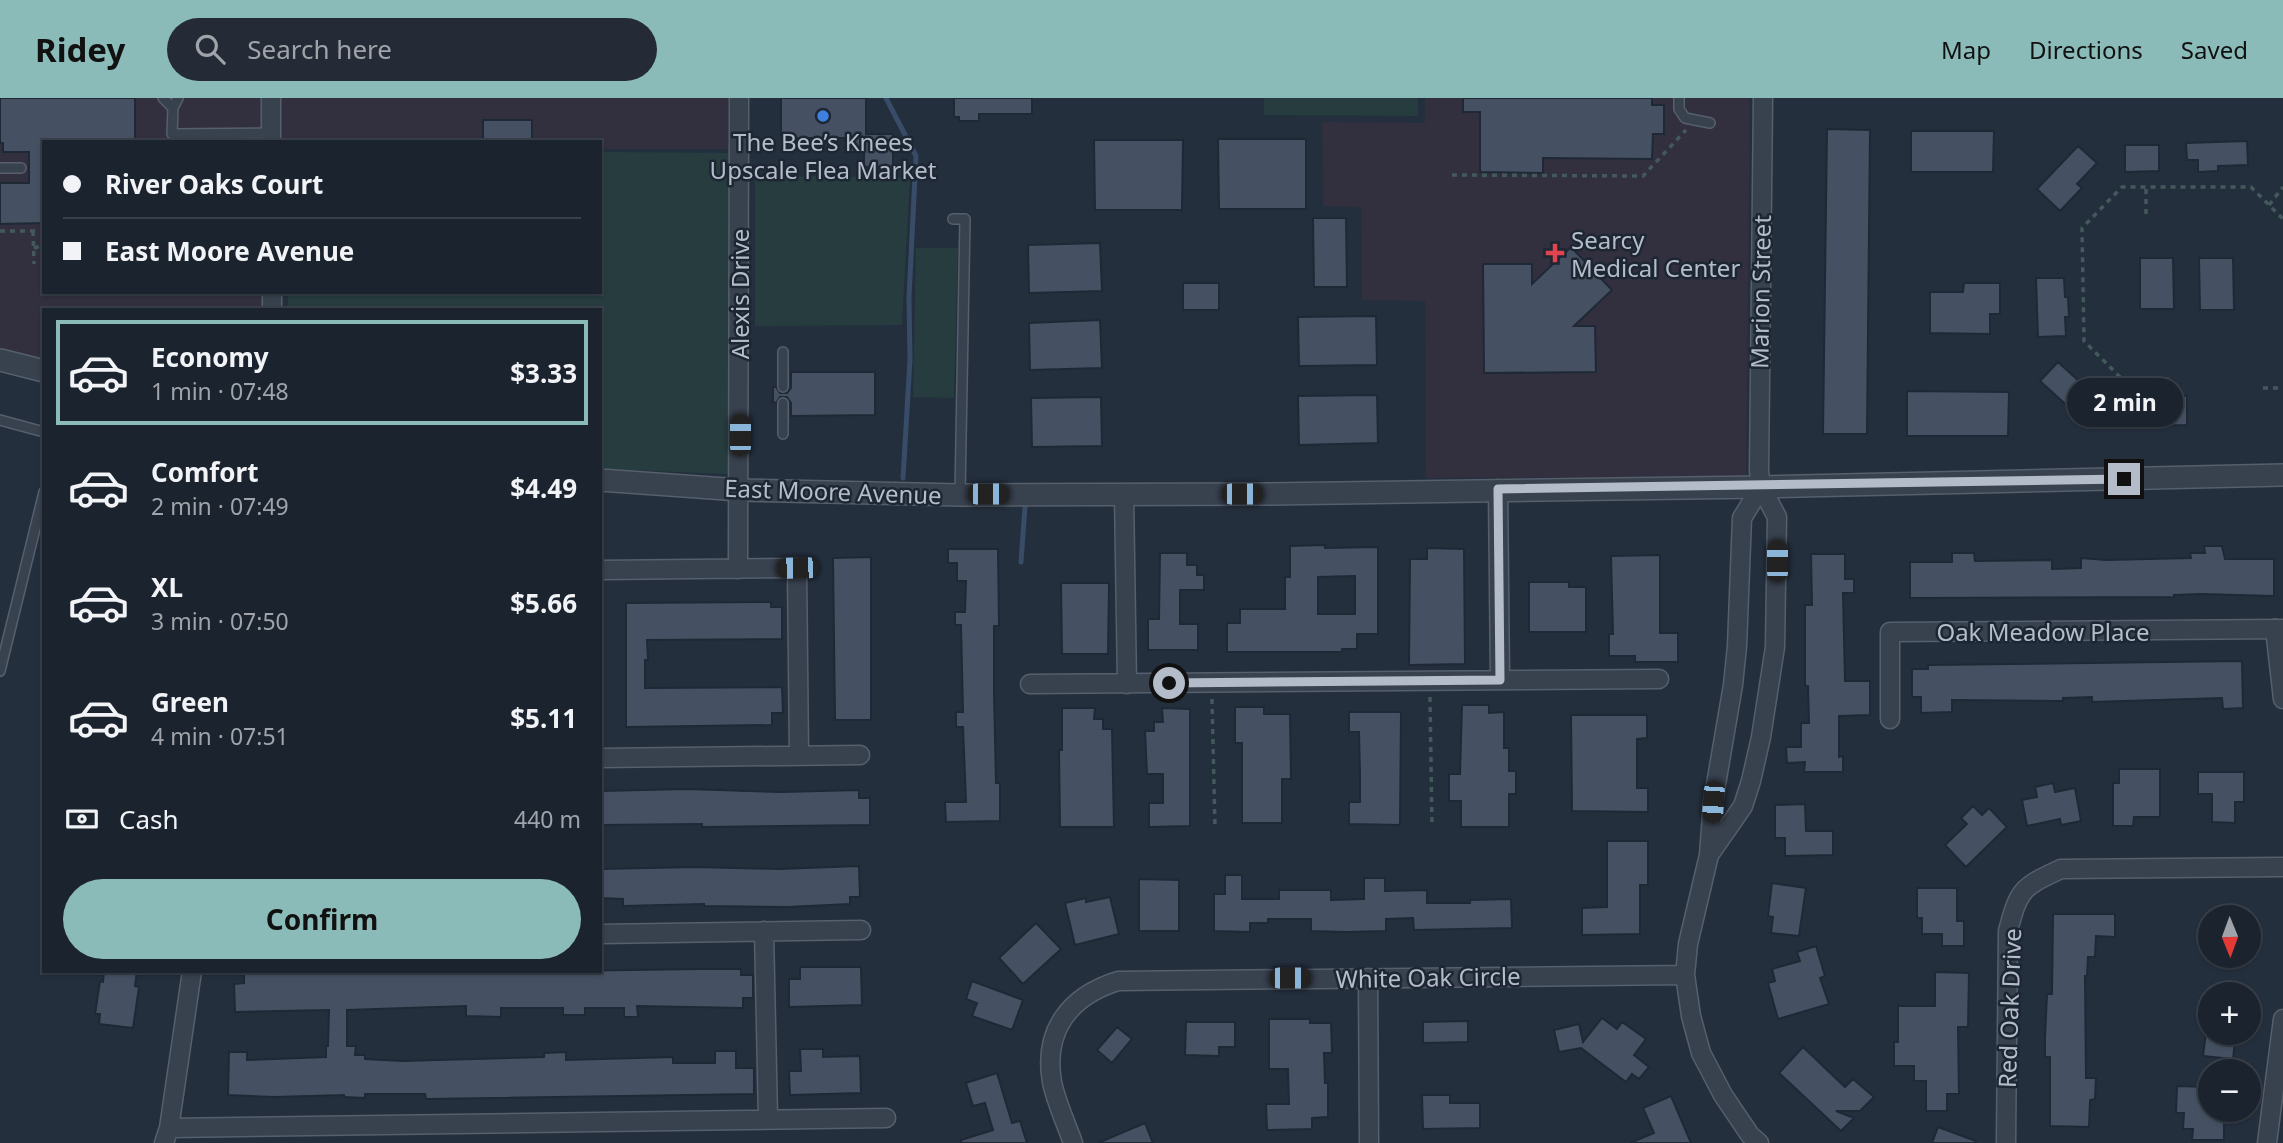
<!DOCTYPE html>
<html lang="en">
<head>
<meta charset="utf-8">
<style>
	body { margin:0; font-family:"Noto Sans",sans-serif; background:#242b36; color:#f1f3f6; height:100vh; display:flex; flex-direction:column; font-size:26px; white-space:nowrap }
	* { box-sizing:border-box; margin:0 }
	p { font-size:23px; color:#a0a4aa }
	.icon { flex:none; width:38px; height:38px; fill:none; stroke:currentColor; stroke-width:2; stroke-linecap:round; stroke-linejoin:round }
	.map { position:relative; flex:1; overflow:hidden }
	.details { position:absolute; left:42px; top:210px; width:560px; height:665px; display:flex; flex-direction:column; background:#1b232e; border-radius:0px; box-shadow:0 2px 5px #0004,0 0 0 2px #39404a }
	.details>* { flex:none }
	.top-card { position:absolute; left:42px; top:42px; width:560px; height:154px; border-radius:0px; box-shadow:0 2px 5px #0004,0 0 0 2px #39404a; display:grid; align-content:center; height:154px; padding:0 21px; background:#1b232e }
	.needle { width:46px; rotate:179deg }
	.fabs { position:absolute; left:2198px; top:807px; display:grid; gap:14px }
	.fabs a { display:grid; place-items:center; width:63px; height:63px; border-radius:50%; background:#1b232e; box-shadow:0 2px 5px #0004,0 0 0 2px #39404a; font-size:35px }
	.end { position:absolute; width:32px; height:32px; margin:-16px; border:9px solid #b4bcc9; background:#111; box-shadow:0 0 0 4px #111 }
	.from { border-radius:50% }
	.bubble { position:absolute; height:49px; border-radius:24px; background:#1b232e; box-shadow:0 2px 5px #0004,0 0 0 2px #39404a; font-size:23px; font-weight:700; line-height:49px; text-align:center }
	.car { position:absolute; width:21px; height:42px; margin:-21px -10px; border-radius:9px; box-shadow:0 0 5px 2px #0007; background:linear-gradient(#222 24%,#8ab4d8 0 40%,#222 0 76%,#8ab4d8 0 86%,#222 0) }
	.top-card b { display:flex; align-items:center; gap:24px; height:66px; font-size:26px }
	.top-card b+b { border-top:2px solid #39404a }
	.top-card i { width:18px; height:18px; background:#f1f3f6 }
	ul { padding:12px 0 0; list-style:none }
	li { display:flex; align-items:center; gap:21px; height:105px; margin:0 14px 10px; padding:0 7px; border:4px solid transparent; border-radius:0px }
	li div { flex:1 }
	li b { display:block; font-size:26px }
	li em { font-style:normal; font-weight:700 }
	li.current { border-color:#8bbbb9 }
	li>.icon { width:63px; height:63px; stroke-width:1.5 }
	.pay { display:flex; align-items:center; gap:18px; height:77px; padding:0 21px; font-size:26px }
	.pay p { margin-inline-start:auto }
	.action { display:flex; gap:14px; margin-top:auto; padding:14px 21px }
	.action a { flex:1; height:80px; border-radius:42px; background:#8bbbb9; color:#111; font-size:28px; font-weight:700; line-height:80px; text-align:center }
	header { display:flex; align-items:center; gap:42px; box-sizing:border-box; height:98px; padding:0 35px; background:#8bbbb9; color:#111 }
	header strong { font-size:33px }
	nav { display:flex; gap:38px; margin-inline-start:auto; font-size:24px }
	.search { width:490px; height:63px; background:#242b36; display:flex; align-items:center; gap:18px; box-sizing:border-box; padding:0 24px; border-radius:38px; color:#a0a4aa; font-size:26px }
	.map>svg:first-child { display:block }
</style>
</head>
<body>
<header>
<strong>Ridey</strong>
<div class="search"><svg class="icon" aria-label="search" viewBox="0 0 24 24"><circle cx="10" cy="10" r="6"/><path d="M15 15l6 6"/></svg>Search here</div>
<nav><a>Map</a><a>Directions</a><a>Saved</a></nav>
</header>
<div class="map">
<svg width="2283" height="1045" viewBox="0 0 2283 1045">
	<rect width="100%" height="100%" fill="#242f3e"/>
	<!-- medical -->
	<path fill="#32303f" d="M0 0H728V51H600V44H44V194H264V212H44V262L0 251Z
		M1425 0H1750L1746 378 1426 380 1425 203 1362 202 1361 109 1323 108 1322 24 1425 25Z"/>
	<!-- green -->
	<path fill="#263c3f" d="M1264 0H1418V18L1264 17Z
		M600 54 729 55 728 376 600 371V212H288V194H600Z
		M755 78 910 79 902 227 755 228Z
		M916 150H958L954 300 913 299Z"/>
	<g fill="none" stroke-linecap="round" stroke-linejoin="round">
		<!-- stream -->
		<path stroke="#394c67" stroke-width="5" d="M886 0 916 58 909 199 910 262 903 380
			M1021 464 1025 409"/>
	</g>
	<!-- building -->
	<path fill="#455162" stroke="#1f2835" stroke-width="2" fill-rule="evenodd" d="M0 0H135V44H44V125L0 126V85H29V54H3V45H0Z
		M781 0H866V36H893V69H864V54H849V40H781Z
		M954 0H1032V16H979V23H959V19H954Z
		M1463 0H1652V7H1664V36H1653L1652 61 1543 60V75L1480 74V14H1463Z
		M483 22H532V44H483Z
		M1827 31 1870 32 1867 336H1823Z
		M1911 33H1994L1993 74H1911Z
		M1218 41H1306V111H1219Z
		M1094 42H1183L1182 112H1095Z
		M2247 43 2248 67 2218 68V73L2198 74V62H2187L2186 45Z
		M2125 47H2159V73L2125 74Z
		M2078 48 2097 65 2077 86 2082 90 2060 113 2037 91Z
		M1313 120H1346L1347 189H1314Z
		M1100 145 1102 193 1029 195 1028 147Z
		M1571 149 1612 192 1574 228H1595L1596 274 1484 275 1483 166H1532V186Z
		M2140 160H2173L2174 211H2140Z
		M2199 160H2233L2234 212H2200Z
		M2036 180H2064L2065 199H2068L2069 219H2065L2066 238 2038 239Z
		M1183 185H1219V212H1183Z
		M1964 185H2000V216H1990V236L1930 235V194H1963Z
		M1376 218 1377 267 1299 268 1298 219Z
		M1100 222 1102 270 1030 272 1029 225Z
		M2058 264 2103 305 2085 324 2040 283Z
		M791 274H875V317L791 318V305L787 299H780L776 305 773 304V289H776L780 295H787L791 290Z
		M1907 293 2009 294 2008 338H1907Z
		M1377 297 1378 345 1299 347 1298 298Z
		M2155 298H2187V327L2126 328 2125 304 2155 303Z
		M1101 299 1102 348 1032 349 1031 300Z
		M1325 447V450L1378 449V536H1357V551H1342V554H1227V525H1240V511H1285V479H1290V448ZM1355 478V516H1318V479Z
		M2204 448H2222L2225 461H2274V498L2202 496 2174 497V499L1910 500V464H1952V455H1974L1975 463 2052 462V471L2081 470V460L2106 462 2191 460 2190 455H2205Z
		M1427 450 1464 451 1465 566 1409 567 1410 461H1427Z
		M948 451H998L999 528H994V594L996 685H1000V723L946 724 945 704H966L963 629H956V614H963L961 527H955V514H965L966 483H957V465H948Z
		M1160 455H1187V467H1197V477H1204V492H1180V526H1198V552H1148V521H1159Z
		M1811 456H1845V481H1854V495H1843L1845 583H1870V617L1839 618V659L1843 658V674H1804L1805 664 1787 665 1786 649H1801V625H1809L1808 588H1805V507H1812Z
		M1660 457V535H1678V564H1635V558H1609V536H1613L1611 458Z
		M871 459V622H835L833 460Z
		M1529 484H1569V489H1586V534H1529Z
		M1061 485H1109L1108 556H1062Z
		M771 504V509H782V541L647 542 648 562H645V590L782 589 783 615H772V627L626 629V505Z
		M2242 563 2243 610 2223 611 2222 600 2092 604V599L2063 600V603L1952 602V614L1921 615V599H1912V571H1928V567Z
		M1462 607H1489V615L1504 614V650H1509V673H1516V696H1509V729H1461V703H1449V676H1460Z
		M1235 609H1264V616H1290L1291 681H1282V725H1242V645H1235Z
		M1062 610H1095L1094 621H1103V631H1112L1114 729H1060L1059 652H1062Z
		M1162 610 1190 611V728L1149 729V705H1163V676H1147L1145 633H1154V624H1163Z
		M1349 614H1401L1400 727 1349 726V704H1360V677L1359 634H1349Z
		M1571 617H1647V640L1637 641V690H1648V714L1572 713Z
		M2119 671H2160V719H2134L2133 728H2113V685H2119Z
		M2198 674H2244V704H2235V725L2212 724V696H2198Z
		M2053 685 2055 694 2075 690 2081 723 2061 727 2060 721 2027 728 2022 702 2037 699 2035 689Z
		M686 691 782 694 859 692V700H870V727L702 729V726L600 727V693Z
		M1805 706 1806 733H1833V757L1785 758V740H1775V707Z
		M1973 708 1982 717 1989 710 2007 729 1966 769 1945 747 1967 726 1961 720Z
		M1607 743H1648V787H1640V836L1582 837V810L1607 809Z
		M859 768 860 799H850V806L788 809 704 808V806L623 808V801L600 800V771L696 769 779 771Z
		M1225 777H1242V801H1279V792H1331V802L1364 801V780H1385V793L1427 792V805H1470V802L1511 801 1512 830 1414 832 1413 820 1386 821V833L1346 834 1311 833V821H1268V825H1250V834L1214 833V796H1225Z
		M1139 781 1179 782V833H1139Z
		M1772 785 1806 790 1799 838 1771 835 1773 819 1768 818Z
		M1917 790H1957V823H1964V848H1942V836H1922V820H1917Z
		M1110 799 1119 836 1075 847 1065 805 1086 800V804Z
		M2053 816H2115V839L2096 838 2095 859H2088L2087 878H2085L2086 980H2096L2095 1001 2090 1002 2089 1029 2050 1028V959H2045V939L2047 896H2052Z
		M1036 825 1061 851 1023 886 999 860Z
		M1816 848 1825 878 1820 880 1829 906 1778 921 1768 885 1775 883 1772 871 1800 863 1797 854Z
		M800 869H861L862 907 789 909V881H800Z
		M701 871H741V877H753V900H743V910L637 908 638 919H624V910H585V917H563V910H501V919L466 918V908L347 912V948H356L355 957H365V961L403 963 544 959V955L566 954V962L673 959V965H715V953H736V970H754V996L426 1001 425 996H365V1000L344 999V997L274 999 228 997 229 954H247V962L326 959V948H328L329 912 235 914 234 886 244 885V876H304V874L347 876Z
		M104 873H137L135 888 139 889 133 930 99 926 100 916H95L100 883 103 884Z
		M1935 874 1969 875 1968 929H1958L1959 996H1947V1013H1926V983H1914V968H1894V944H1898V908H1935Z
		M972 883 1023 902 1012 932 972 918 977 905 966 901Z
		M1602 920 1617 931 1622 924 1646 941 1634 957 1649 969 1639 981 1632 976 1626 984 1581 950 1559 954 1554 932 1579 926 1583 944Z
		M1269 921H1310V925H1331L1332 955H1324L1325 985H1328V1019L1312 1020V1031L1267 1032 1266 1006H1289L1288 971H1269Z
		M1468 923V944L1423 945V924Z
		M1186 924H1235V949H1219V958L1185 957Z
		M1117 929 1132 941 1112 965 1097 952Z
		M2206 934H2236L2233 961 2203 958Z
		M1803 949 1845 989 1853 981 1874 999 1860 1013H1836L1854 1020 1841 1033 1779 975Z
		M800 951H823V959L860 958 861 995 790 997 789 973H801Z
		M997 975 1012 1025 1020 1023 1027 1045H961V1042L993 1032 985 1005 973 1008 966 985Z
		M2177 988 2210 989V1012H2224V1042H2192L2193 1031H2183L2184 1015H2176Z
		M1422 997H1450V1005H1480V1030L1423 1031Z
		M1671 998 1691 1045H1630L1654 1035 1643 1010Z
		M1145 1025 1153 1045H1098Z
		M1938 1029 1976 1043V1045H1932Z"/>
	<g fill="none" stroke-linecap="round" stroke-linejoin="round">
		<!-- service casing -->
		<g stroke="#565f6c" stroke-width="12">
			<path id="service" d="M163 0 173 10
				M178 0 173 10 172 36 271 35
				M1679 0V11L1685 20 1710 25
				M0 70H21
				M953 121H965L960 397
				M783 254V289
				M0 322 44 334
				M783 336V305
				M0 573 44 394"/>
		</g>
		<!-- minor casing -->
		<g stroke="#565f6c" stroke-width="21">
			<path id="minor" d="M271 0V44
				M272 194V212
				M1498 391 1500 582
				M1124 396 1127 586
				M738 471 739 0
				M600 472 797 470 799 658
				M2275 531 2283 601
				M1030 586 1659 581
				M1890 621V534L2283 531
				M600 660 860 657
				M1709 757 1743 708 1751 683 1761 639 1775 549 1777 419 1761 389 1759 373 1763 0
				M764 833 768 1021
				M600 836 861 832
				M1368 880 1369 1045
				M169 1030 886 1020
				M164 1045 169 1030 192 873
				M1073 1045C1066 1025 1056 1004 1052 984 1043 932 1070 898 1118 883L1685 877
				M1759 1045 1750 1037 1723 997 1701 955 1691 918 1685 877 1688 846 1709 757 1713 704 1733 587 1737 548 1742 420 1761 389
				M2006 1045 2008 833C2019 791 2022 789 2061 771L2283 769
				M2267 1045 2283 921"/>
		</g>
		<!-- tertiary casing -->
		<g stroke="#565f6c" stroke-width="24">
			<path id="tertiary" d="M0 262 44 273
				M600 382 740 392 960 397 1267 396 1761 389 2283 377"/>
		</g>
		<!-- path -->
		<path stroke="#44595c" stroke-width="3.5" stroke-dasharray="5 5" stroke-linecap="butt" d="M1452 77 1643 78 1686 32
			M2269 107 2283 89
			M2146 116V89
			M0 133H44
			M33 133 34 166
			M34 150 44 147
			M2169 281 2123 282 2084 243 2082 130 2122 89H2251L2283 121
			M2263 290H2283
			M1430 599 1432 728
			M1212 601 1215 730"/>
		<!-- service -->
		<use href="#service" stroke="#38414e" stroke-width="9"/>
		<!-- minor -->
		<use href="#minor" stroke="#38414e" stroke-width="18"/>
		<!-- tertiary -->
		<use href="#tertiary" stroke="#38414e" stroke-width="21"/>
	</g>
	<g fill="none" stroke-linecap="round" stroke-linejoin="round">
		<!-- route -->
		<path stroke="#b4bcc9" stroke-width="9" d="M1169 585 1500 582 1498 391 2124 381"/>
	</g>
	<!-- markers -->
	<circle fill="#3f7fe0" stroke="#1d2633" stroke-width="2.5" cx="823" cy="18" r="7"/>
	<path fill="#e0444e" stroke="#1d2633" stroke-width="2.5" d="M1551.5 144.5h7v7h7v7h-7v7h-7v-7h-7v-7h7z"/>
	<g text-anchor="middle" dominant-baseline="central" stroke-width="5" stroke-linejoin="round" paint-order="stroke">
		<!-- poi labels -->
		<g font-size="24" fill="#b4bcc9" stroke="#1d2633">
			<text x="823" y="43">The Bee’s Knees<tspan x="823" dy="28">Upscale Flea Market</tspan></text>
			<text x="1571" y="141" text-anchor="start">Searcy<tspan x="1571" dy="28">Medical Center</tspan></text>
		</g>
		<!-- street labels -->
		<g font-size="24" fill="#b4bcc9" stroke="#1d2633">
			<text transform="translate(1760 194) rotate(-89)">Marion Street</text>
			<text transform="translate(739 196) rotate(-90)">Alexis Drive</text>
			<text transform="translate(833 393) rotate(2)">East Moore Avenue</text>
			<text x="2043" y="533">Oak Meadow Place</text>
			<text transform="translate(1428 879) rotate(-1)">White Oak Circle</text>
			<text transform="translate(2009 910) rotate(-88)">Red Oak Drive</text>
		</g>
	</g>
</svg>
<div class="fabs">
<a><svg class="needle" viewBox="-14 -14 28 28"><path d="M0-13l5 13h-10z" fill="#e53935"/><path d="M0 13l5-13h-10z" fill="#a0a4aa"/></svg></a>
<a>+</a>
<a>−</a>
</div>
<i class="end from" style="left:1169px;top:585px"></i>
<i class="end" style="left:2124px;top:381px"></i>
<div class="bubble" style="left:2067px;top:280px;width:116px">2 min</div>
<i class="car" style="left:740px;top:337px;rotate:0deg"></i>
<i class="car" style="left:988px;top:396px;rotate:90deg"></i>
<i class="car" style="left:1242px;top:396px;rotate:90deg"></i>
<i class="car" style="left:1777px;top:463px;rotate:0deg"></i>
<i class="car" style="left:797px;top:470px;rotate:269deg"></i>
<i class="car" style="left:1713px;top:704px;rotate:184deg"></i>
<i class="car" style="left:1290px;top:880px;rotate:90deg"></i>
<div class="top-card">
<b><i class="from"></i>River Oaks Court</b>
<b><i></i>East Moore Avenue</b>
</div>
<section class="details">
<ul>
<li class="current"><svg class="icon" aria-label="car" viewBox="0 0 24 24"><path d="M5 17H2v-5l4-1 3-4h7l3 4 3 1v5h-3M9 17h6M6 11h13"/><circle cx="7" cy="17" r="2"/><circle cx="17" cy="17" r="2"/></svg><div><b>Economy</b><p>1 min · 07:48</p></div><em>$3.33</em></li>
<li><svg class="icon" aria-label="car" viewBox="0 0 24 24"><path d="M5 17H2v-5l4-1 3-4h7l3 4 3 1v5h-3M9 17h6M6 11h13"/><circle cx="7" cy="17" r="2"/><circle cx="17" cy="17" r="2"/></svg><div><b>Comfort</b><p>2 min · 07:49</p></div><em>$4.49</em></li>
<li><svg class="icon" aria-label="car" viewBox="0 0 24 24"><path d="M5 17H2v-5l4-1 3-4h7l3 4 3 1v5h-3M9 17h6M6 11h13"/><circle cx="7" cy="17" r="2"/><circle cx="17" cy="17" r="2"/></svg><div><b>XL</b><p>3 min · 07:50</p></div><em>$5.66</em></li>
<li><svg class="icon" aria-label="car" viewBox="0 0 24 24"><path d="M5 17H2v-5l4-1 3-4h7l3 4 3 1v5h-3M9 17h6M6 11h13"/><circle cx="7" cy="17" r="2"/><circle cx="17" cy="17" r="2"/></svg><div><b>Green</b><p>4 min · 07:51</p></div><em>$5.11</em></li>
</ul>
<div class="pay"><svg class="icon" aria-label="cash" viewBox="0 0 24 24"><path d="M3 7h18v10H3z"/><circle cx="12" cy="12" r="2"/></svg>Cash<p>440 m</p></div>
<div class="action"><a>Confirm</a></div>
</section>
</div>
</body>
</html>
